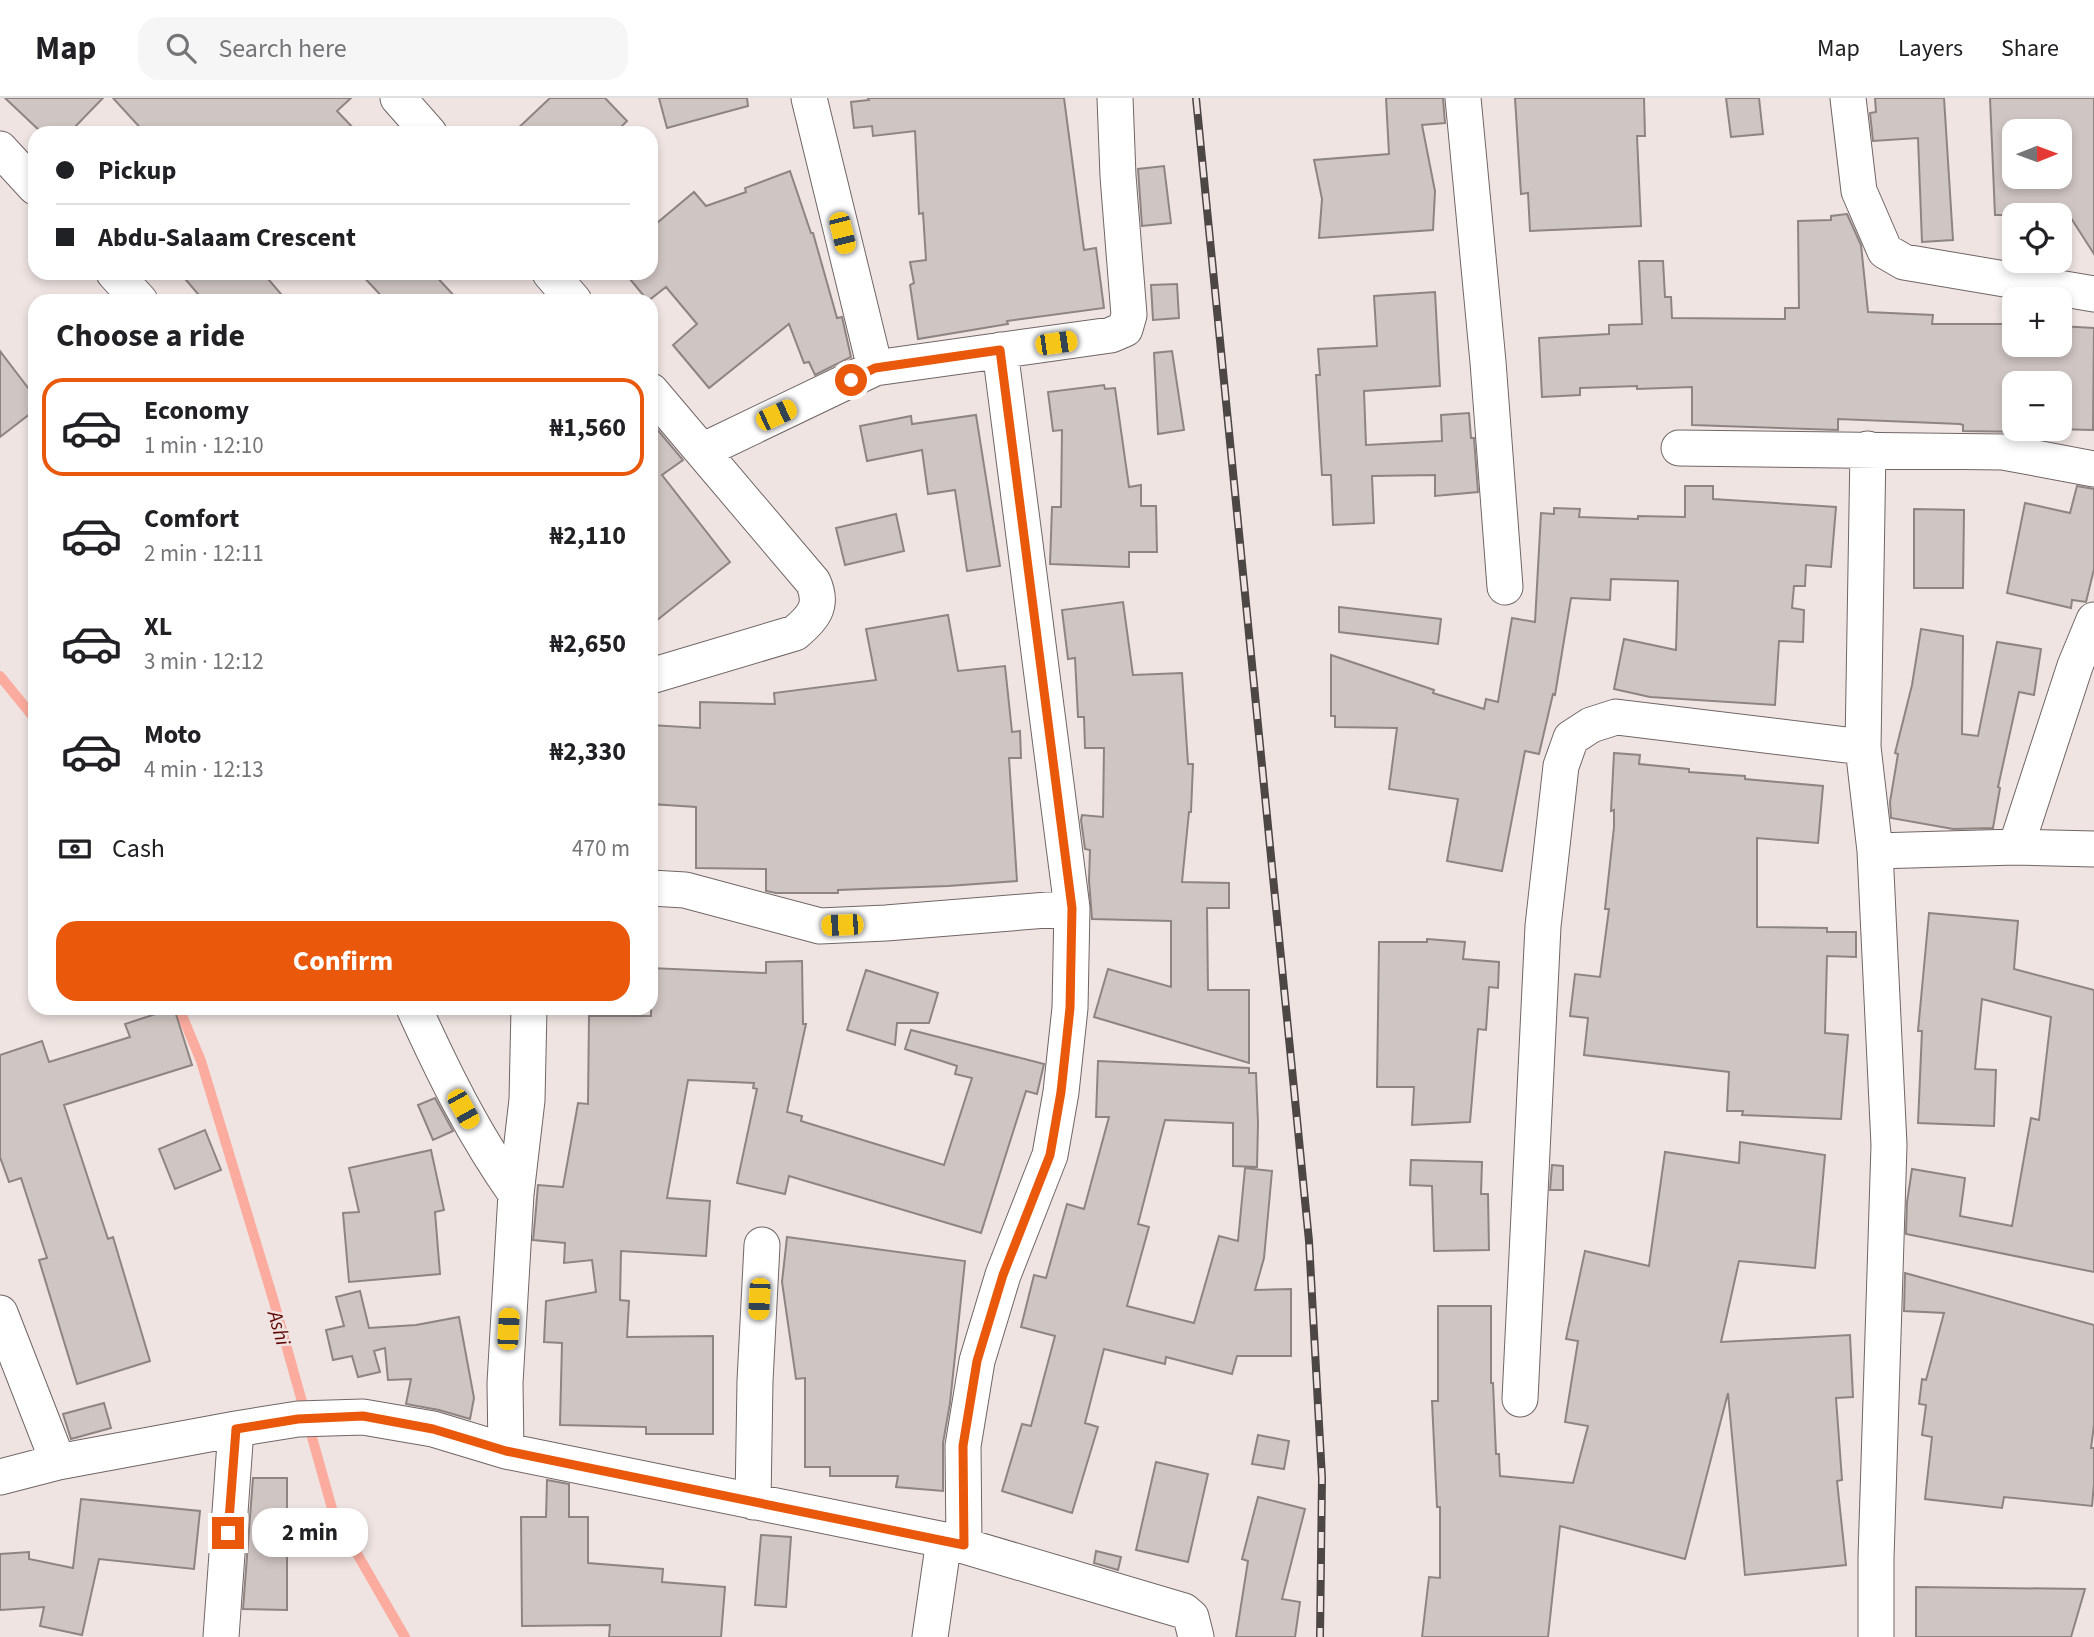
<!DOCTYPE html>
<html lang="en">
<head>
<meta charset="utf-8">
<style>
	body { margin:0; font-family:"Source Sans 3",sans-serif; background:#f6f6f6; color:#202124; height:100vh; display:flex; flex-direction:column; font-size:26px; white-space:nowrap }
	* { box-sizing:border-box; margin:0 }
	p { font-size:23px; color:#757577 }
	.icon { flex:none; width:38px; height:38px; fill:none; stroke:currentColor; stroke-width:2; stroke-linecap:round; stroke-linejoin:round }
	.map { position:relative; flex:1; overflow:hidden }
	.panel { position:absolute; left:28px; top:196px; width:630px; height:721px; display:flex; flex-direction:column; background:#fff; border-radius:21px; box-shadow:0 4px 10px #0003 }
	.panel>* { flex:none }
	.hud { position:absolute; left:28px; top:28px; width:630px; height:154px; border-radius:21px; box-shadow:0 4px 10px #0003; display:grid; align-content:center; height:154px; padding:0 28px; background:#fff }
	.needle { width:46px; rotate:89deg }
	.fabs { position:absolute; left:2002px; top:21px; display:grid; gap:14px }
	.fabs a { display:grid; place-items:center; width:70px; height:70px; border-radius:14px; background:#fff; box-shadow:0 4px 10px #0003; font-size:35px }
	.end { position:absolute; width:32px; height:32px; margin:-16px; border:9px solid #ea580c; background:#fff; box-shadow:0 0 0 4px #fff }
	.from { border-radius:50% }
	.bubble { position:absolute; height:49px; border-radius:21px; background:#fff; box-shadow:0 4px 10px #0003; font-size:23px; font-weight:700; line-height:49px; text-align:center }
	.car { position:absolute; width:21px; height:42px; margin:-21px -10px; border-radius:9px; box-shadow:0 0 5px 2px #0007; background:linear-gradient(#f5c518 24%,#345 0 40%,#f5c518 0 76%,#345 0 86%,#f5c518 0) }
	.hud b { display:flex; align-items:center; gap:24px; height:66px; font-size:26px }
	.hud b+b { border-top:2px solid #e0e0e0 }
	.hud i { width:18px; height:18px; background:#202124 }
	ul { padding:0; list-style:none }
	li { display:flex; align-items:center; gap:21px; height:98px; margin:0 14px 10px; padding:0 14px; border:4px solid transparent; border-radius:21px }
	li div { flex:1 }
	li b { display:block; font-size:26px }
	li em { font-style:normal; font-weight:700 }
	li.selected { border-color:#ea580c }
	li>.icon { width:63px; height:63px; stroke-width:1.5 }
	h2 { padding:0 28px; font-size:32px; line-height:84px }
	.pay { display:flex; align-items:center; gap:18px; height:77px; padding:0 28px; font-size:26px }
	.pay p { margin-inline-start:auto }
	.action { display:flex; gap:14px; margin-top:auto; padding:14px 28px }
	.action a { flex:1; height:80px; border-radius:21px; background:#ea580c; color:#fff; font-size:28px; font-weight:700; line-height:80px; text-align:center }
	header { display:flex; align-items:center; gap:42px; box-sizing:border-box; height:98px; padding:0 35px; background:#fff; border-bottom:2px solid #e0e0e0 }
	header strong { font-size:33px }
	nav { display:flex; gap:38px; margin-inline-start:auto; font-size:24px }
	.search { width:490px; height:63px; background:#f6f6f6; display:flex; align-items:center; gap:18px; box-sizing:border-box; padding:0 24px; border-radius:21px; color:#757577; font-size:26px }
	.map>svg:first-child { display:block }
</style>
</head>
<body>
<header>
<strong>Map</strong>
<div class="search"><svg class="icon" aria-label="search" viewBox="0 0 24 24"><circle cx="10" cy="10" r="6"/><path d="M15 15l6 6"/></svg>Search here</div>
<nav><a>Map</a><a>Layers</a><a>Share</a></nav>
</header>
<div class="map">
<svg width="2094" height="1539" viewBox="0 0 2094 1539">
	<rect width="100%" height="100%" fill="#efe4e2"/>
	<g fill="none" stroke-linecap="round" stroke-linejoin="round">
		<!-- stream -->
		<path stroke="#fbac9e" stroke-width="10" d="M0 578 35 621
			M179 910 201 963 274 1204 333 1414 405 1539"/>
	</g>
	<!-- building -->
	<path fill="#cfc5c3" stroke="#8e8482" stroke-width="2" fill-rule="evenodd" d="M5 0H103L69 35H42Z
		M113 0H351L337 13 358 35H145Z
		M550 0H605L627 23 615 35H513Z
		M659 0H747L748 8 667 30Z
		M868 0H1064L1084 152 1096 150 1104 210 1007 223 1008 226 918 241 910 187 914 185 910 164 926 162 923 115 919 116 915 33 873 38 872 28 854 30 851 4 869 2Z
		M1386 0H1443L1445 25 1422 27 1435 93 1433 132 1319 140 1322 101 1314 62 1389 56Z
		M1515 0H1644L1645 38H1637L1641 128 1530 133 1528 95 1521 96Z
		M1726 0H1759L1763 36 1731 39Z
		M1875 0H1944L1953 142 1922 144 1918 40 1873 43 1870 15 1876 14Z
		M1990 0H2094V156L2069 117H1995ZM2014 33H2060V79H2014Z
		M1164 68 1171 125 1142 128 1138 71Z
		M790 73 811 135H813L837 220 842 219 851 259 815 277 809 264 804 265 789 226 709 290 673 247 697 226 666 189 648 203 625 175H651V130L694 94 706 108 746 94 745 90Z
		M1847 116 1861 147 1868 214 1933 217 1932 226H2014V247H2060V228L2094 230 2093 332 2053 331H2060V285H2014V331H2026V334L1963 333V327L1960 326 1838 321V332L1692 327V289L1637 291V288L1580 290V297L1542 299 1539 240 1609 236V227L1642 226 1639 163H1663L1665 199H1671L1672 220 1785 221V210H1799L1798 123 1831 122V118Z
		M180 175H263L287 203H204Z
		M360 175H433L459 203H386Z
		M1177 186 1179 220 1153 222 1151 187Z
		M1435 194 1440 288 1364 293 1366 347 1442 343 1441 317 1469 315 1471 340H1474L1478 394 1435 398V377L1372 378 1374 425 1333 427 1331 377H1322L1316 277H1320L1318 251 1377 248 1374 198Z
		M0 253 35 299V312L0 339Z
		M1172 253 1184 332 1158 336 1154 255Z
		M1104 287 1105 291 1115 290 1129 389 1141 387V408H1156L1157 454H1129V469L1050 466 1052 409H1061L1062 332 1053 333 1048 294Z
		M976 317 1000 468 967 473 955 392 928 396 922 352 867 363 860 328 911 318 912 326Z
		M651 324 683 362 662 377 730 464 651 527Z
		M1685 388H1713V401L1836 409 1831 469 1806 467 1805 488H1794L1792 510 1804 512 1803 544 1779 543 1775 607 1650 599 1614 591 1624 541 1676 552 1678 483 1611 481 1610 502 1571 500 1555 597 1553 596 1539 656 1525 653 1502 773 1447 763 1458 701 1389 691 1397 630 1335 629V618H1331V557L1434 592 1433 595 1484 611 1486 601 1498 604 1512 520 1535 524 1541 415 1554 416V410L1580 411 1579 419 1638 421V418L1685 419Z
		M2077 388 2094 391V471L2086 504 2072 502 2071 510 2007 495 2025 405 2070 415Z
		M1914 411 1964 412 1963 490H1914Z
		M896 416 904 453 845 467 836 430Z
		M1123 504 1133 577 1182 575 1188 666H1193L1191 714H1189L1182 784 1229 785V810H1207L1208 892H1249V965L1094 919 1108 871 1171 889V823L1092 821 1089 783 1090 752 1085 751 1081 722 1082 717 1103 719 1104 650H1085L1084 619H1078L1075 560 1068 561 1062 512Z
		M1339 509 1441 521 1438 546 1339 534Z
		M948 517 958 573 1005 568 1012 634 1020 633 1021 660H1009L1017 783 948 788 838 792V795H776L766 793V771L696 770V709L651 706V627L700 630V604L775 606 774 595 876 582 866 531Z
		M1921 531 1963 538 1962 636 1978 638 1997 544 2041 551 2034 597 2019 594 1998 689 2000 690 1993 730 1953 731 1891 720 1890 704 1898 656 1895 655 1912 587Z
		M1614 655 1640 657 1639 666 1689 671V674L1745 678V681L1823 688 1818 745 1757 740V829L1827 830V834H1856V859L1827 858 1825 935 1848 937 1841 1021 1742 1017 1743 1013H1727L1729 974 1584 957 1588 920 1570 918 1575 876 1600 879 1609 811H1605L1614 729V712L1611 713Z
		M1929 815 2018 823 2014 871 2094 892V1174L1906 1136 1907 1104 1912 1071 1965 1080 1960 1118 2012 1128 2031 1020 2039 1022 2051 919 1982 901 1975 971 1996 972 1994 1028 1918 1025 1922 933H1918Z
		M1427 841 1465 844 1463 861 1499 864 1498 890 1489 889 1486 932 1478 931 1470 1024 1412 1027 1414 989H1377L1379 844H1427Z
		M802 863 803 926H806L787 1014 802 1018 801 1023 944 1067 972 980 955 976 957 968 905 951 911 932 1044 966 1037 996 1026 993 981 1135 789 1078 785 1096 737 1085 757 991 753 990 754 985 688 982 667 1100 710 1103 706 1158 621 1153 620 1202 629 1203 627 1239 713 1238V1336H646V1329L560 1327 562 1245 544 1244 546 1203 596 1194 592 1162 564 1165 565 1145 533 1142 535 1122 538 1087 563 1089 578 1005 588 1006 589 918H651V870L766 875V864Z
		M866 872 938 895 929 925H897L895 947 847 932Z
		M174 910 192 967 64 1007 108 1141 113 1139 150 1263 77 1286 39 1162 47 1160 21 1080 9 1084 0 1059V957L42 943 49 964 130 939 125 926Z
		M1098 963 1249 970V975H1256L1258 1025 1257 1069 1233 1068V1025L1165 1022 1138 1126 1149 1129 1127 1208 1194 1225 1219 1138 1238 1143 1245 1070 1272 1073 1264 1160 1255 1192 1291 1191V1258H1237L1232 1276 1166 1259 1165 1266 1104 1251 1085 1325 1098 1329 1072 1415 1002 1393 1022 1326 1031 1328 1055 1238 1021 1229 1034 1177 1046 1180 1067 1106 1084 1111 1109 1019H1096Z
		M435 1000 453 1033 433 1042 418 1007Z
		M205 1032 221 1072 175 1091 159 1051Z
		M1740 1044 1825 1057 1815 1170 1739 1163 1721 1244 1850 1237 1853 1299 1836 1300 1842 1382 1837 1383 1846 1467 1745 1477 1728 1295 1685 1461 1560 1428 1548 1539H1422L1429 1479 1440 1480V1409H1437L1432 1303H1438V1208H1491V1285H1493L1496 1356H1499L1500 1378 1573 1385 1588 1328 1565 1324 1578 1243 1566 1241 1585 1153 1649 1168 1665 1054 1739 1065Z
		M431 1052 444 1112 435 1114 440 1176 349 1184 343 1115 359 1114 349 1070Z
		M1411 1062 1482 1064 1481 1096H1488L1489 1152 1434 1153 1432 1088 1410 1087Z
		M1552 1067 1563 1068V1092H1550Z
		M787 1139 965 1163 950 1305 943 1345V1393L896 1389 898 1378H830V1369H805V1280L796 1281 782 1184Z
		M1905 1175 2094 1227V1327L2091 1350H2094V1386L2092 1408 2004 1399 2002 1410 1925 1401 1932 1339 1922 1337 1926 1307 1919 1306 1922 1281 1926 1282 1944 1215 1904 1213Z
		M360 1193 369 1230 416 1227 459 1219 474 1300 470 1321 439 1312 406 1306 411 1281 388 1282 385 1250 374 1253 380 1274 358 1279 352 1258 333 1262 326 1232 344 1228 336 1199Z
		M104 1305 111 1330 71 1341 63 1316Z
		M1258 1337 1289 1343 1284 1371 1252 1366Z
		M1156 1364 1208 1376 1188 1464 1136 1452Z
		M253 1380H287V1512L243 1511Z
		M547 1382 569 1386V1419H588V1465L663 1471 662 1484 725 1489 721 1539H609L610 1527 522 1528 521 1419H546Z
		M1258 1399 1305 1411 1282 1501 1300 1504 1295 1539H1236L1248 1463 1242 1461Z
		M81 1401 200 1413 194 1471 99 1461 82 1537 40 1528 44 1509 0 1512V1456L29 1454V1461L73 1470Z
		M761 1437 791 1439 786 1509 755 1507Z
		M1096 1453 1121 1459 1118 1472 1094 1465Z
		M1916 1489 2085 1491 2071 1539H1916Z"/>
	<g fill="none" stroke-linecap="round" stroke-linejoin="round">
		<!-- minor casing -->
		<g stroke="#706665" stroke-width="37">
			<path id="minor" d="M398 0 429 35
				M809 0 875 270
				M1463 0 1488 264 1505 489
				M1848 0 1859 93 1885 153 1904 164 2094 196
				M0 51 35 89
				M114 175 140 203
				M550 175 574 203
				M651 293 813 484C824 508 813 520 795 535L651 578
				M1679 350 2003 354 2094 371
				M1868 351 1863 649 1875 753 1889 1047 1876 1460V1539
				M702 353 875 270 1111 237 1125 231 1129 217 1118 78 1115 0
				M2016 749 2075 568 2094 522
				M1875 753 2016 749 2094 751
				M651 790 685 792 820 828 886 825 1072 810
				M414 910C444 976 474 1037 516 1096
				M0 1215 58 1364
				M1520 1301 1543 828 1561 668 1571 640 1591 627 1616 619 1863 649
				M506 1353 505 1285 516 1096 527 1002 529 910
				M0 1379 58 1364 236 1331 298 1321 363 1319 433 1331 506 1353 944 1442 1184 1513 1191 1519 1196 1539
				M753 1404 755 1283 762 1147
				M964 1447 963 1348 977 1263 1003 1177 1050 1057 1061 994 1070 910 1072 810 1000 252
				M221 1539 236 1331
				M930 1539 944 1442"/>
		</g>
		<!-- minor -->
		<use href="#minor" stroke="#fff" stroke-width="35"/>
		<!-- rail casing -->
		<g stroke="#4c4645" stroke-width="8">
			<path id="rail" d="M1196 0 1309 1143 1322 1380 1320 1539"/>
		</g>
		<!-- rail -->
		<use href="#rail" stroke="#efe4e2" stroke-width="5" stroke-dasharray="16" stroke-linecap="butt"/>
	</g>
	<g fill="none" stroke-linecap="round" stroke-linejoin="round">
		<!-- route -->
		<path stroke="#ea580c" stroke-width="9" d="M228 1435 236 1331 298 1321 363 1318 433 1331 506 1353 964 1447 963 1348 977 1263 1003 1177 1050 1057 1061 994 1070 910 1072 810 1000 252 875 270 851 282"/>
	</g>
	<g text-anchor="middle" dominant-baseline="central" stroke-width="5" stroke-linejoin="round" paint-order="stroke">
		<!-- water labels -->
		<g font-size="21" font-style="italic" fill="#610904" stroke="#efe4e2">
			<text transform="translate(279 1230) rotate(74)">Ashi</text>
		</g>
	</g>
</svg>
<div class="fabs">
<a><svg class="needle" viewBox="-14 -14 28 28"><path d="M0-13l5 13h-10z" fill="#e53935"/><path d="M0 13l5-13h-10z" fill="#757577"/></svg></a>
<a><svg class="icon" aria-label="locate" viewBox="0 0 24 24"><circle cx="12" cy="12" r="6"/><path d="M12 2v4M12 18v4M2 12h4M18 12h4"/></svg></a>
<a>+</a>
<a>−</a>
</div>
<i class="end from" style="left:851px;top:282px"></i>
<i class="end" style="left:228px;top:1435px"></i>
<div class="bubble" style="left:252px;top:1410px;width:116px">2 min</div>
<i class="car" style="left:842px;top:135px;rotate:166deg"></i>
<i class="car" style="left:1056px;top:245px;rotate:82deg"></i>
<i class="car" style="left:776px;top:317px;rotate:65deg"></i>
<i class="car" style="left:842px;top:827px;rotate:268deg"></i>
<i class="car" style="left:463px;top:1011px;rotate:151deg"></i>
<i class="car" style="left:759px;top:1201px;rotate:183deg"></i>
<i class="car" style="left:508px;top:1231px;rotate:3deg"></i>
<div class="hud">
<b><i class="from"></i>Pickup</b>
<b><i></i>Abdu-Salaam Crescent</b>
</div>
<section class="panel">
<h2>Choose a ride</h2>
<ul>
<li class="selected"><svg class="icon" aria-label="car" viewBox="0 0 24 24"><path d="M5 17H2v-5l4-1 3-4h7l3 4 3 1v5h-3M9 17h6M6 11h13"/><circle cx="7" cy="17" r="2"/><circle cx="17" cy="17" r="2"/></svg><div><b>Economy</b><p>1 min · 12:10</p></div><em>₦1,560</em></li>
<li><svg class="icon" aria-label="car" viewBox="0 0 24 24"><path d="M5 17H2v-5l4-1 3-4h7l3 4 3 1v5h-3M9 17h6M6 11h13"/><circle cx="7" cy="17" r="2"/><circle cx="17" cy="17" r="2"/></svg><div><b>Comfort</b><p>2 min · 12:11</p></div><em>₦2,110</em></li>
<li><svg class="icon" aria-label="car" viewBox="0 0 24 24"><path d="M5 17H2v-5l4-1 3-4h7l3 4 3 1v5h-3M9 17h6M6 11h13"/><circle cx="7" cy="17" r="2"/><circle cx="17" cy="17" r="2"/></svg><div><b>XL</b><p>3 min · 12:12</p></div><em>₦2,650</em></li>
<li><svg class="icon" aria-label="car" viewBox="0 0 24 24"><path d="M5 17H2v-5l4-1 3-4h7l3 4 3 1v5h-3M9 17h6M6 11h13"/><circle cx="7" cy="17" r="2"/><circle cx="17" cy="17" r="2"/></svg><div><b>Moto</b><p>4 min · 12:13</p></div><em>₦2,330</em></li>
</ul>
<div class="pay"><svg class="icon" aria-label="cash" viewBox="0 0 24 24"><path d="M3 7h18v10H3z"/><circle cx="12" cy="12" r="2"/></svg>Cash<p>470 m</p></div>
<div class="action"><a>Confirm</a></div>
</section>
</div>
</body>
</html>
